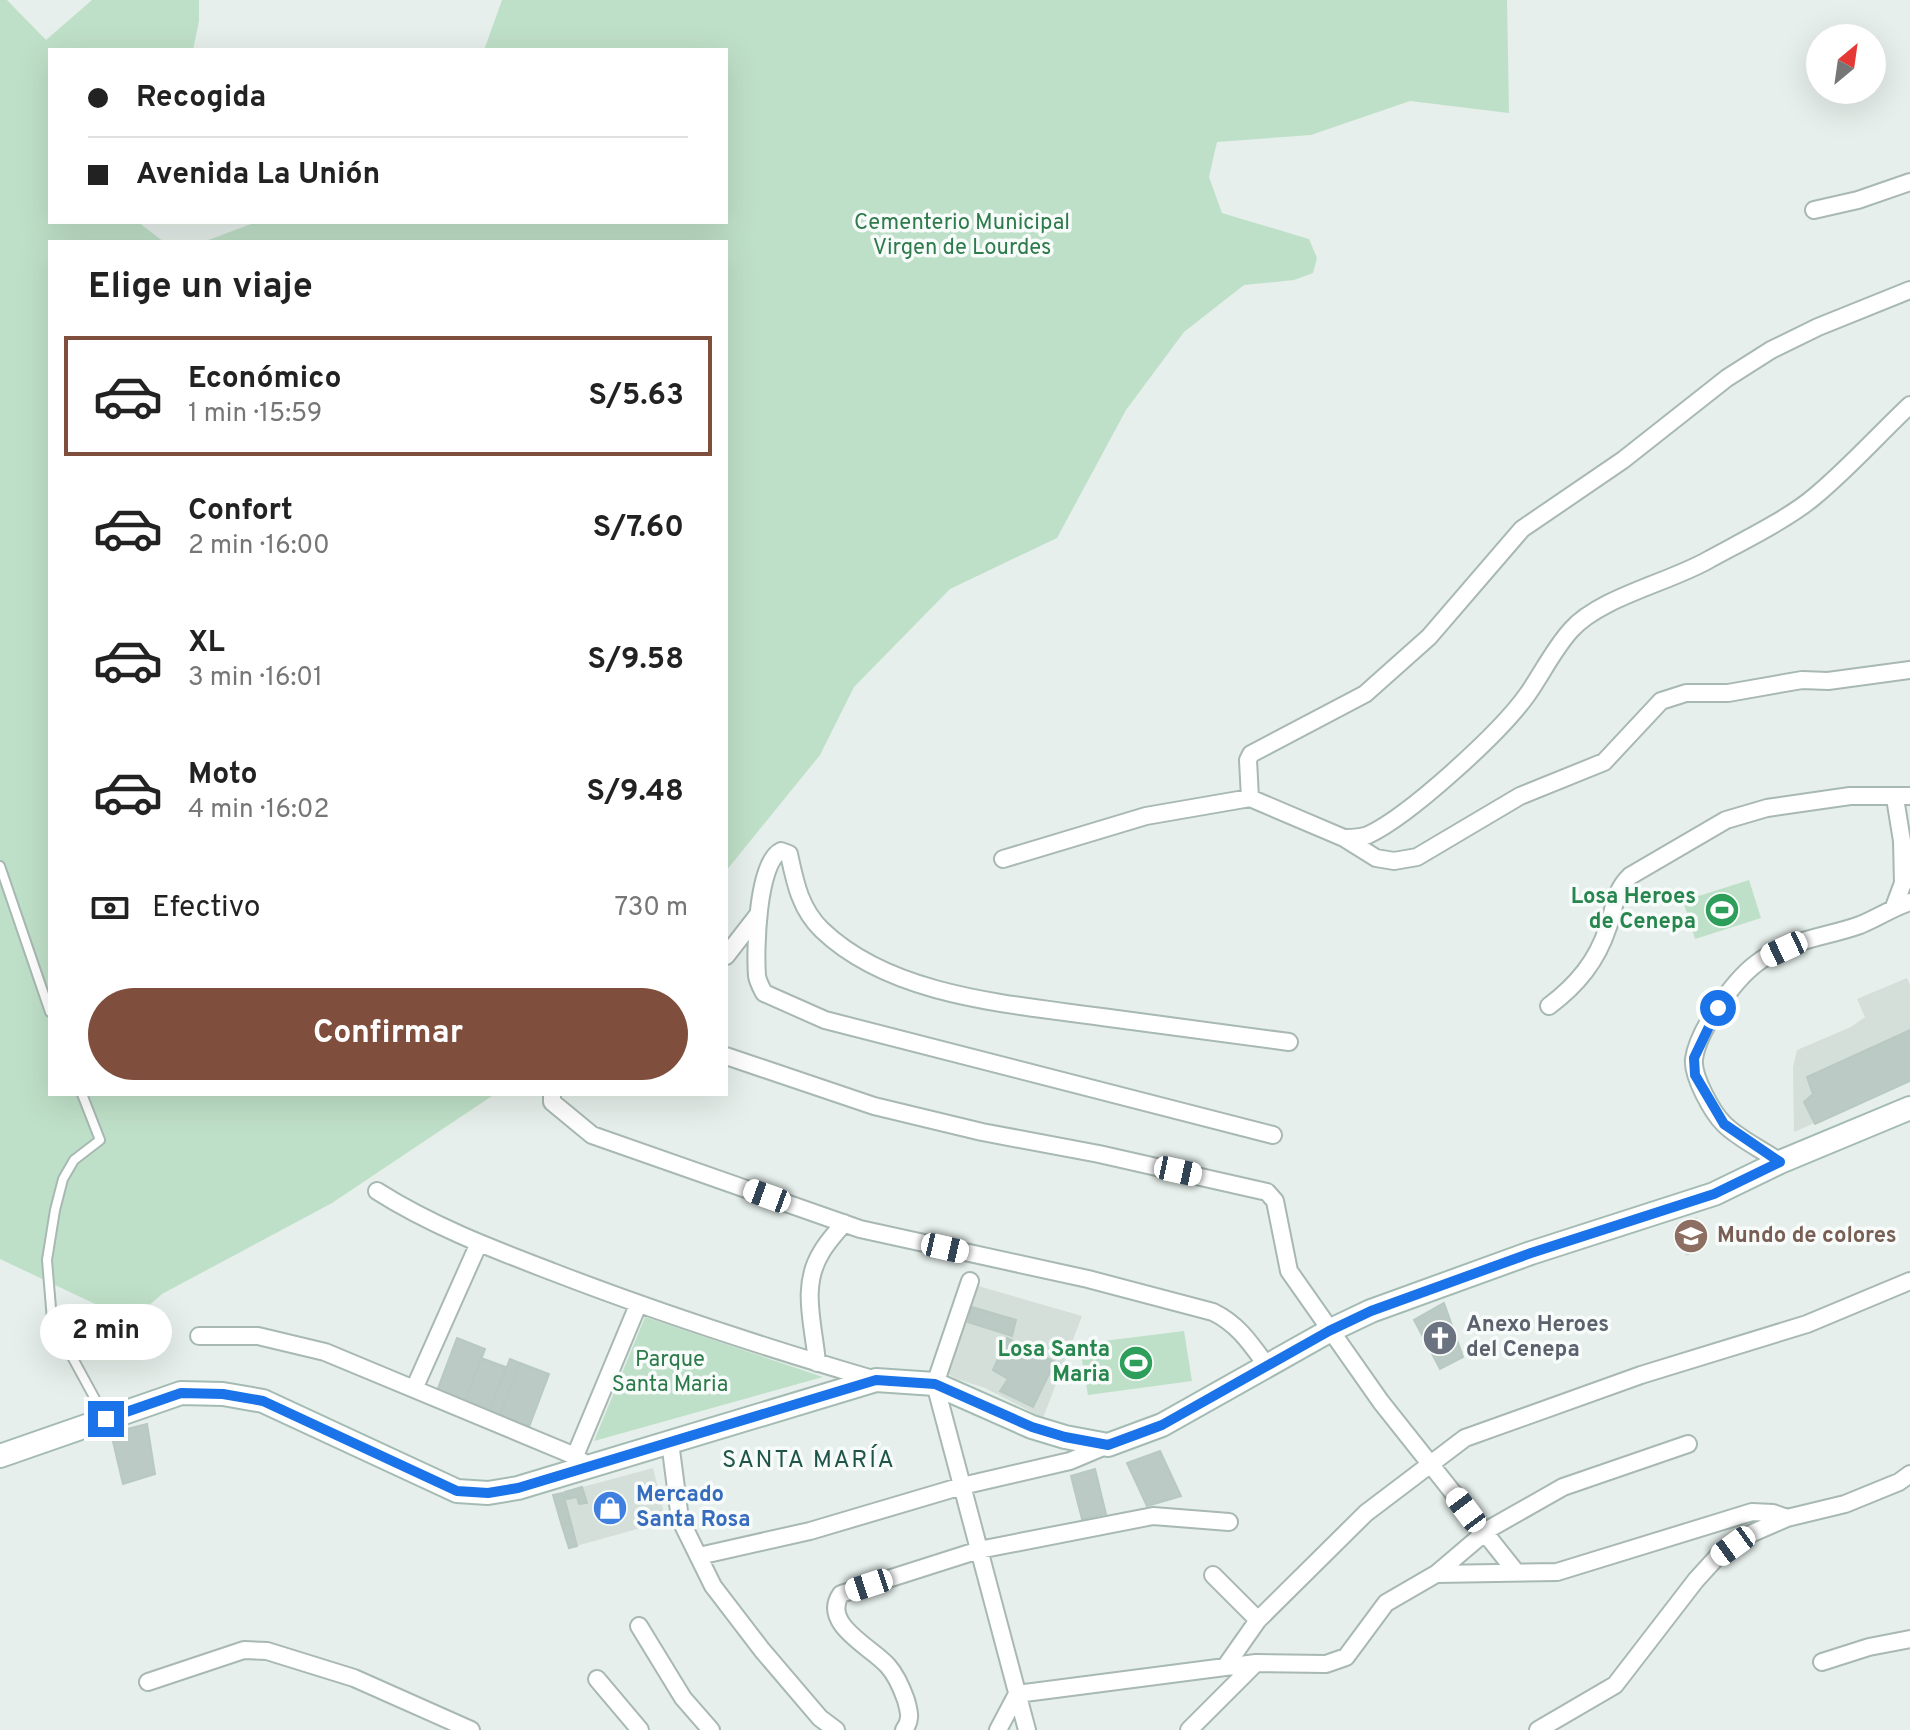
<!DOCTYPE html>
<html lang="es">
<head>
<meta charset="utf-8">
<style>
	body { margin:0; font-family:Overpass,sans-serif; background:#f6f6f6; color:#222; height:100vh; display:flex; flex-direction:column; font-size:30px; white-space:nowrap }
	* { box-sizing:border-box; margin:0 }
	p { font-size:26px; color:#767676 }
	.icon { flex:none; width:44px; height:44px; fill:none; stroke:currentColor; stroke-width:2; stroke-linecap:round; stroke-linejoin:round }
	.map { position:relative; flex:1; overflow:hidden }
	.side { position:absolute; left:48px; top:240px; width:680px; height:856px; display:flex; flex-direction:column; background:#fff; border-radius:0px; box-shadow:0 8px 32px #0002 }
	.side>* { flex:none }
	.guide { position:absolute; left:48px; top:48px; width:680px; height:176px; border-radius:0px; box-shadow:0 8px 32px #0002; display:grid; align-content:center; height:176px; padding:0 40px; background:#fff }
	.needle { width:52px; rotate:29deg }
	.fabs { position:absolute; left:1806px; top:24px; display:grid; gap:16px }
	.fabs a { display:grid; place-items:center; width:80px; height:80px; border-radius:50%; background:#fff; box-shadow:0 8px 32px #0002; font-size:40px }
	.end { position:absolute; width:36px; height:36px; margin:-18px; border:10px solid #1a73e8; background:#fff; box-shadow:0 0 0 4px #fff }
	.from { border-radius:50% }
	.bubble { position:absolute; height:56px; border-radius:28px; background:#fff; box-shadow:0 8px 32px #0002; font-size:26px; font-weight:700; line-height:56px; text-align:center }
	.car { position:absolute; width:24px; height:48px; margin:-24px -12px; border-radius:10px; box-shadow:0 0 6px 2px #0007; background:linear-gradient(#fff 24%,#345 0 40%,#fff 0 76%,#345 0 86%,#fff 0) }
	.guide b { display:flex; align-items:center; gap:28px; height:76px; font-size:30px }
	.guide b+b { border-top:2px solid #e0e0e0 }
	.guide i { width:20px; height:20px; background:#222 }
	ul { padding:0; list-style:none }
	li { display:flex; align-items:center; gap:24px; height:120px; margin:0 16px 12px; padding:0 24px; border:4px solid transparent; border-radius:0px }
	li div { flex:1 }
	li b { display:block; font-size:30px }
	li em { font-style:normal; font-weight:700 }
	li.current { border-color:#804e3d }
	li>.icon { width:72px; height:72px; stroke-width:1.5 }
	h2 { padding:0 40px; font-size:36px; line-height:96px }
	.pay { display:flex; align-items:center; gap:20px; height:88px; padding:0 40px; font-size:30px }
	.pay p { margin-inline-start:auto }
	.primary-button { display:flex; gap:16px; margin-top:auto; padding:16px 40px }
	.primary-button a { flex:1; height:92px; border-radius:48px; background:#804e3d; color:#fff; font-size:32px; font-weight:700; line-height:92px; text-align:center }
	.map>svg:first-child { display:block }
</style>
</head>
<body>
<div class="map">
<svg width="1910" height="1730" viewBox="0 0 1910 1730">
	<rect width="100%" height="100%" fill="#e6efeb"/>
	<!-- built -->
	<path fill="#d4dfda" d="M1907 978 1910 985V1081L1794 1132 1793 1067 1797 1050 1851 1027 1865 1017 1857 999Z
		M1697 1217 1705 1248 1686 1256 1676 1224Z
		M975 1285 1082 1316 1043 1418 985 1388 957 1379 948 1374 945 1368Z
		M653 1468 666 1521 569 1548 553 1495Z"/>
	<!-- green -->
	<path fill="#bfe0c8" d="M0 0H7L46 40 92 0H199V21L193 50H50V222H138L164 242H50V1094H495L332 1203 162 1294 137 1316 112 1312 0 1259Z
		M502 0H1507L1509 113 1410 101 1311 135 1217 142 1209 177 1222 213 1309 239 1317 258 1313 273 1294 280 1244 285 1184 332 1126 410 1057 538 950 589 854 687 820 755 726 871V242H203L257 222H726V50H484Z
		M1749 880 1761 918 1695 939 1683 901Z
		M645 1317 823 1377 594 1441Z
		M1184 1331 1192 1381 1088 1395 1079 1344Z"/>
	<!-- building -->
	<path fill="#bbcac4" stroke="#b8c9c2" stroke-width="2" d="M1910 1030V1081L1815 1124 1804 1102 1813 1094 1807 1077Z
		M1444 1303 1463 1357 1440 1369 1414 1320Z
		M972 1307 1016 1320 1012 1336 968 1322Z
		M457 1338 485 1349 465 1401 437 1391Z
		M1007 1338 1055 1362 1033 1407 1000 1391 1008 1379 993 1370Z
		M481 1358 506 1367 490 1410 465 1401Z
		M510 1359 520 1363 500 1415 490 1410Z
		M520 1363 549 1374 529 1427 500 1415Z
		M147 1424 155 1474 123 1484 111 1433Z
		M1160 1451 1181 1496 1147 1506 1127 1463Z
		M1095 1469 1106 1514 1082 1519 1071 1476Z
		M582 1487 587 1503 579 1504 577 1497 567 1499 565 1492Z
		M563 1493 571 1523 562 1526 553 1495Z
		M571 1523 577 1546 569 1548 562 1526Z"/>
	<g fill="none" stroke-linecap="round" stroke-linejoin="round">
		<!-- lane casing -->
		<g stroke="#a8b8b2" stroke-width="12">
			<path id="lane" d="M0 866 50 1012
				M82 1094 100 1140 74 1160 63 1179 55 1210 47 1260 52 1320 106 1419"/>
		</g>
		<!-- street casing -->
		<g stroke="#a8b8b2" stroke-width="20">
			<path id="street" d="M1814 210 1858 200 1910 182
				M1250 798 1248 760 1251 754 1365 694 1429 637 1522 529 1623 460 1727 378 1771 350 1818 327 1910 290
				M1345 838C1353 838 1360 838 1368 835 1409 816 1500 733 1527 695 1542 674 1553 650 1571 630 1600 597 1671 582 1710 559 1741 542 1788 519 1814 497 1848 469 1878 435 1910 405
				M1003 859 1146 816 1250 798 1344 838 1376 858 1394 861 1417 857 1520 796 1604 762 1661 701 1686 693H1728L1802 680 1828 681 1910 670
				M1894 907 1903 883 1902 841 1895 798
				M726 956 757 916
				M1549 1006C1577 985 1597 961 1608 927 1615 908 1614 891 1630 876L1726 820 1767 808 1850 796H1910
				M726 1056 874 1106 982 1132 1099 1154 1267 1192 1275 1201 1289 1271 1381 1402 1516 1572
				M552 1094V1102L592 1135 860 1229 1088 1279 1213 1312C1238 1324 1251 1344 1267 1366
				M1273 1135 825 1020 764 993C761 987 758 982 757 976 755 951 757 862 781 851L789 854C795 882 800 909 822 930 892 997 1010 1004 1102 1017 1164 1025 1226 1033 1289 1042
				M1780 1162C1763 1150 1739 1139 1724 1124 1712 1112 1692 1076 1694 1059 1698 1030 1734 980 1757 963 1786 940 1827 937 1860 925 1877 918 1892 908 1910 902
				M377 1191C432 1226 493 1249 553 1272 659 1313 767 1348 876 1380
				M970 1281 935 1384 1027 1730
				M199 1336H258L325 1352 575 1456 588 1466
				M817 1363C814 1326 800 1287 821 1253 827 1242 836 1233 844 1223
				M414 1389 479 1243
				M670 1442 680 1519 713 1586 762 1650 820 1718 836 1730
				M575 1456 638 1305
				M699 1556 810 1531 962 1486 1070 1461 1108 1445
				M1436 1574 1489 1529 1563 1487 1688 1444
				M1213 1575 1258 1620
				M639 1626 683 1698 711 1730
				M1822 1662 1869 1647 1910 1639
				M1225 1667 1258 1620 1366 1513 1465 1438 1641 1375 1807 1324 1910 1281
				M597 1679 640 1730
				M148 1682 244 1650 267 1651 354 1678 471 1730
				M904 1730C912 1719 909 1712 906 1700 902 1689 897 1676 888 1666 873 1648 820 1624 841 1594L979 1550 1153 1516 1229 1522
				M998 1730 1017 1694 1256 1663 1326 1664 1346 1657 1386 1603 1436 1574 1557 1572 1752 1512 1773 1513 1787 1518 1845 1504 1899 1482 1910 1474
				M1189 1730 1256 1663
				M1538 1730 1615 1685 1696 1580 1717 1557 1748 1535 1787 1518"/>
		</g>
		<!-- secondary casing -->
		<g stroke="#a4bbb3" stroke-width="26">
			<path id="secondary" d="M0 1456 181 1393 223 1394 263 1401 457 1491 488 1493 518 1488 876 1380 935 1384 1032 1427 1065 1437 1108 1445 1162 1425 1329 1331 1371 1311 1531 1253 1714 1194 1780 1162 1910 1108"/>
		</g>
		<!-- lane -->
		<use href="#lane" stroke="#fff" stroke-width="8"/>
		<!-- street -->
		<use href="#street" stroke="#fff" stroke-width="16"/>
		<!-- secondary -->
		<use href="#secondary" stroke="#fff" stroke-width="22"/>
	</g>
	<g fill="none" stroke-linecap="round" stroke-linejoin="round">
		<!-- route -->
		<path stroke="#1a73e8" stroke-width="10" d="M106 1419 181 1393 223 1394 263 1401 457 1491 488 1493 518 1488 876 1380 935 1384 1032 1427 1065 1437 1108 1445 1162 1425 1329 1331 1371 1311 1531 1253 1714 1194 1780 1162 1724 1124 1695 1075 1694 1058 1718 1008"/>
	</g>
	<!-- icons -->
	<defs>
		<g id="stadium-disc" transform="scale(1.8)"><circle r="9.5" fill="#2e9e5b" stroke="#f7fbf9"/><path d="M0-5a6.5 5 0 1 0 0 10a6.5 5 0 1 0 0-10ZM-3.5-1.8h7v3.6h-7Z" fill="#fff"/></g>
		<g id="school-disc" transform="scale(1.8)"><circle r="9.5" fill="#8d6e63" stroke="#f7fbf9"/><path d="M0-5L7-2L0 1L-7-2ZM-4 1L0 2.5L4 1V4Q0 6-4 4Z" fill="#fff"/></g>
		<g id="church-disc" transform="scale(1.8)"><circle r="9.5" fill="#6b7280" stroke="#f7fbf9"/><path d="M-1.2-6h2.4v3.5h3.3v2.4h-3.3V6h-2.4V-.1h-3.3v-2.4h3.3Z" fill="#fff"/></g>
		<g id="shop-disc" transform="scale(1.8)"><circle r="9.5" fill="#3f7fe0" stroke="#f7fbf9"/><path d="M-5-2.5h2.3a2.7 3.5 0 0 1 5.4 0H5L5.5 6h-11ZM-1.5-2.5h3a1.5 2.3 0 0 0-3 0Z" fill="#fff"/></g>
	</defs>
	<g fill-rule="evenodd">
		<use href="#stadium-disc" x="1722" y="910"/>
		<use href="#school-disc" x="1691" y="1236"/>
		<use href="#church-disc" x="1440" y="1338"/>
		<use href="#stadium-disc" x="1136" y="1363"/>
		<use href="#shop-disc" x="610" y="1508"/>
	</g>
	<g text-anchor="middle" dominant-baseline="central" stroke-width="7" stroke-linejoin="round" paint-order="stroke">
		<!-- park labels -->
		<g font-size="22" fill="#2d7a4b" stroke="#f7fbf9">
			<text x="962" y="223">Cementerio Municipal<tspan x="962" dy="25">Virgen de Lourdes</tspan></text>
			<text x="670" y="1360">Parque<tspan x="670" dy="25">Santa Maria</tspan></text>
		</g>
		<!-- leisure labels -->
		<g font-size="22" font-weight="bold" fill="#27864d" stroke="#f7fbf9" text-anchor="end">
			<text x="1696" y="897">Losa Heroes<tspan x="1696" dy="25">de Cenepa</tspan></text>
			<text x="1110" y="1350">Losa Santa<tspan x="1110" dy="25">Maria</tspan></text>
		</g>
		<!-- education labels -->
		<g font-size="22" font-weight="bold" fill="#785e54" stroke="#f7fbf9" text-anchor="start">
			<text x="1717" y="1236">Mundo de colores</text>
		</g>
		<!-- worship labels -->
		<g font-size="22" font-weight="bold" fill="#5b616d" stroke="#f7fbf9" text-anchor="start">
			<text x="1466" y="1325">Anexo Heroes<tspan x="1466" dy="25">del Cenepa</tspan></text>
		</g>
		<!-- shop labels -->
		<g font-size="22" font-weight="bold" fill="#366cbe" stroke="#f7fbf9" text-anchor="start">
			<text x="636" y="1495">Mercado<tspan x="636" dy="25">Santa Rosa</tspan></text>
		</g>
		<!-- neighbourhood labels -->
		<g font-size="24" letter-spacing="2" fill="#1f5548" stroke="#f7fbf9">
			<text x="809" y="1461">SANTA MARÍA</text>
		</g>
	</g>
</svg>
<div class="fabs">
<a><svg class="needle" viewBox="-14 -14 28 28"><path d="M0-13l5 13h-10z" fill="#e53935"/><path d="M0 13l5-13h-10z" fill="#767676"/></svg></a>
</div>
<i class="end from" style="left:1718px;top:1008px"></i>
<i class="end" style="left:106px;top:1419px"></i>
<div class="bubble" style="left:40px;top:1304px;width:132px">2 min</div>
<i class="car" style="left:1784px;top:949px;rotate:245deg"></i>
<i class="car" style="left:1178px;top:1171px;rotate:102deg"></i>
<i class="car" style="left:767px;top:1196px;rotate:290deg"></i>
<i class="car" style="left:945px;top:1248px;rotate:103deg"></i>
<i class="car" style="left:1466px;top:1510px;rotate:323deg"></i>
<i class="car" style="left:1733px;top:1546px;rotate:234deg"></i>
<i class="car" style="left:869px;top:1585px;rotate:252deg"></i>
<div class="guide">
<b><i class="from"></i>Recogida</b>
<b><i></i>Avenida La Unión</b>
</div>
<section class="side">
<h2>Elige un viaje</h2>
<ul>
<li class="current"><svg class="icon" aria-label="car" viewBox="0 0 24 24"><path d="M5 17H2v-5l4-1 3-4h7l3 4 3 1v5h-3M9 17h6M6 11h13"/><circle cx="7" cy="17" r="2"/><circle cx="17" cy="17" r="2"/></svg><div><b>Económico</b><p>1 min · 15:59</p></div><em>S/5.63</em></li>
<li><svg class="icon" aria-label="car" viewBox="0 0 24 24"><path d="M5 17H2v-5l4-1 3-4h7l3 4 3 1v5h-3M9 17h6M6 11h13"/><circle cx="7" cy="17" r="2"/><circle cx="17" cy="17" r="2"/></svg><div><b>Confort</b><p>2 min · 16:00</p></div><em>S/7.60</em></li>
<li><svg class="icon" aria-label="car" viewBox="0 0 24 24"><path d="M5 17H2v-5l4-1 3-4h7l3 4 3 1v5h-3M9 17h6M6 11h13"/><circle cx="7" cy="17" r="2"/><circle cx="17" cy="17" r="2"/></svg><div><b>XL</b><p>3 min · 16:01</p></div><em>S/9.58</em></li>
<li><svg class="icon" aria-label="car" viewBox="0 0 24 24"><path d="M5 17H2v-5l4-1 3-4h7l3 4 3 1v5h-3M9 17h6M6 11h13"/><circle cx="7" cy="17" r="2"/><circle cx="17" cy="17" r="2"/></svg><div><b>Moto</b><p>4 min · 16:02</p></div><em>S/9.48</em></li>
</ul>
<div class="pay"><svg class="icon" aria-label="cash" viewBox="0 0 24 24"><path d="M3 7h18v10H3z"/><circle cx="12" cy="12" r="2"/></svg>Efectivo<p>730 m</p></div>
<div class="primary-button"><a>Confirmar</a></div>
</section>
</div>
</body>
</html>
